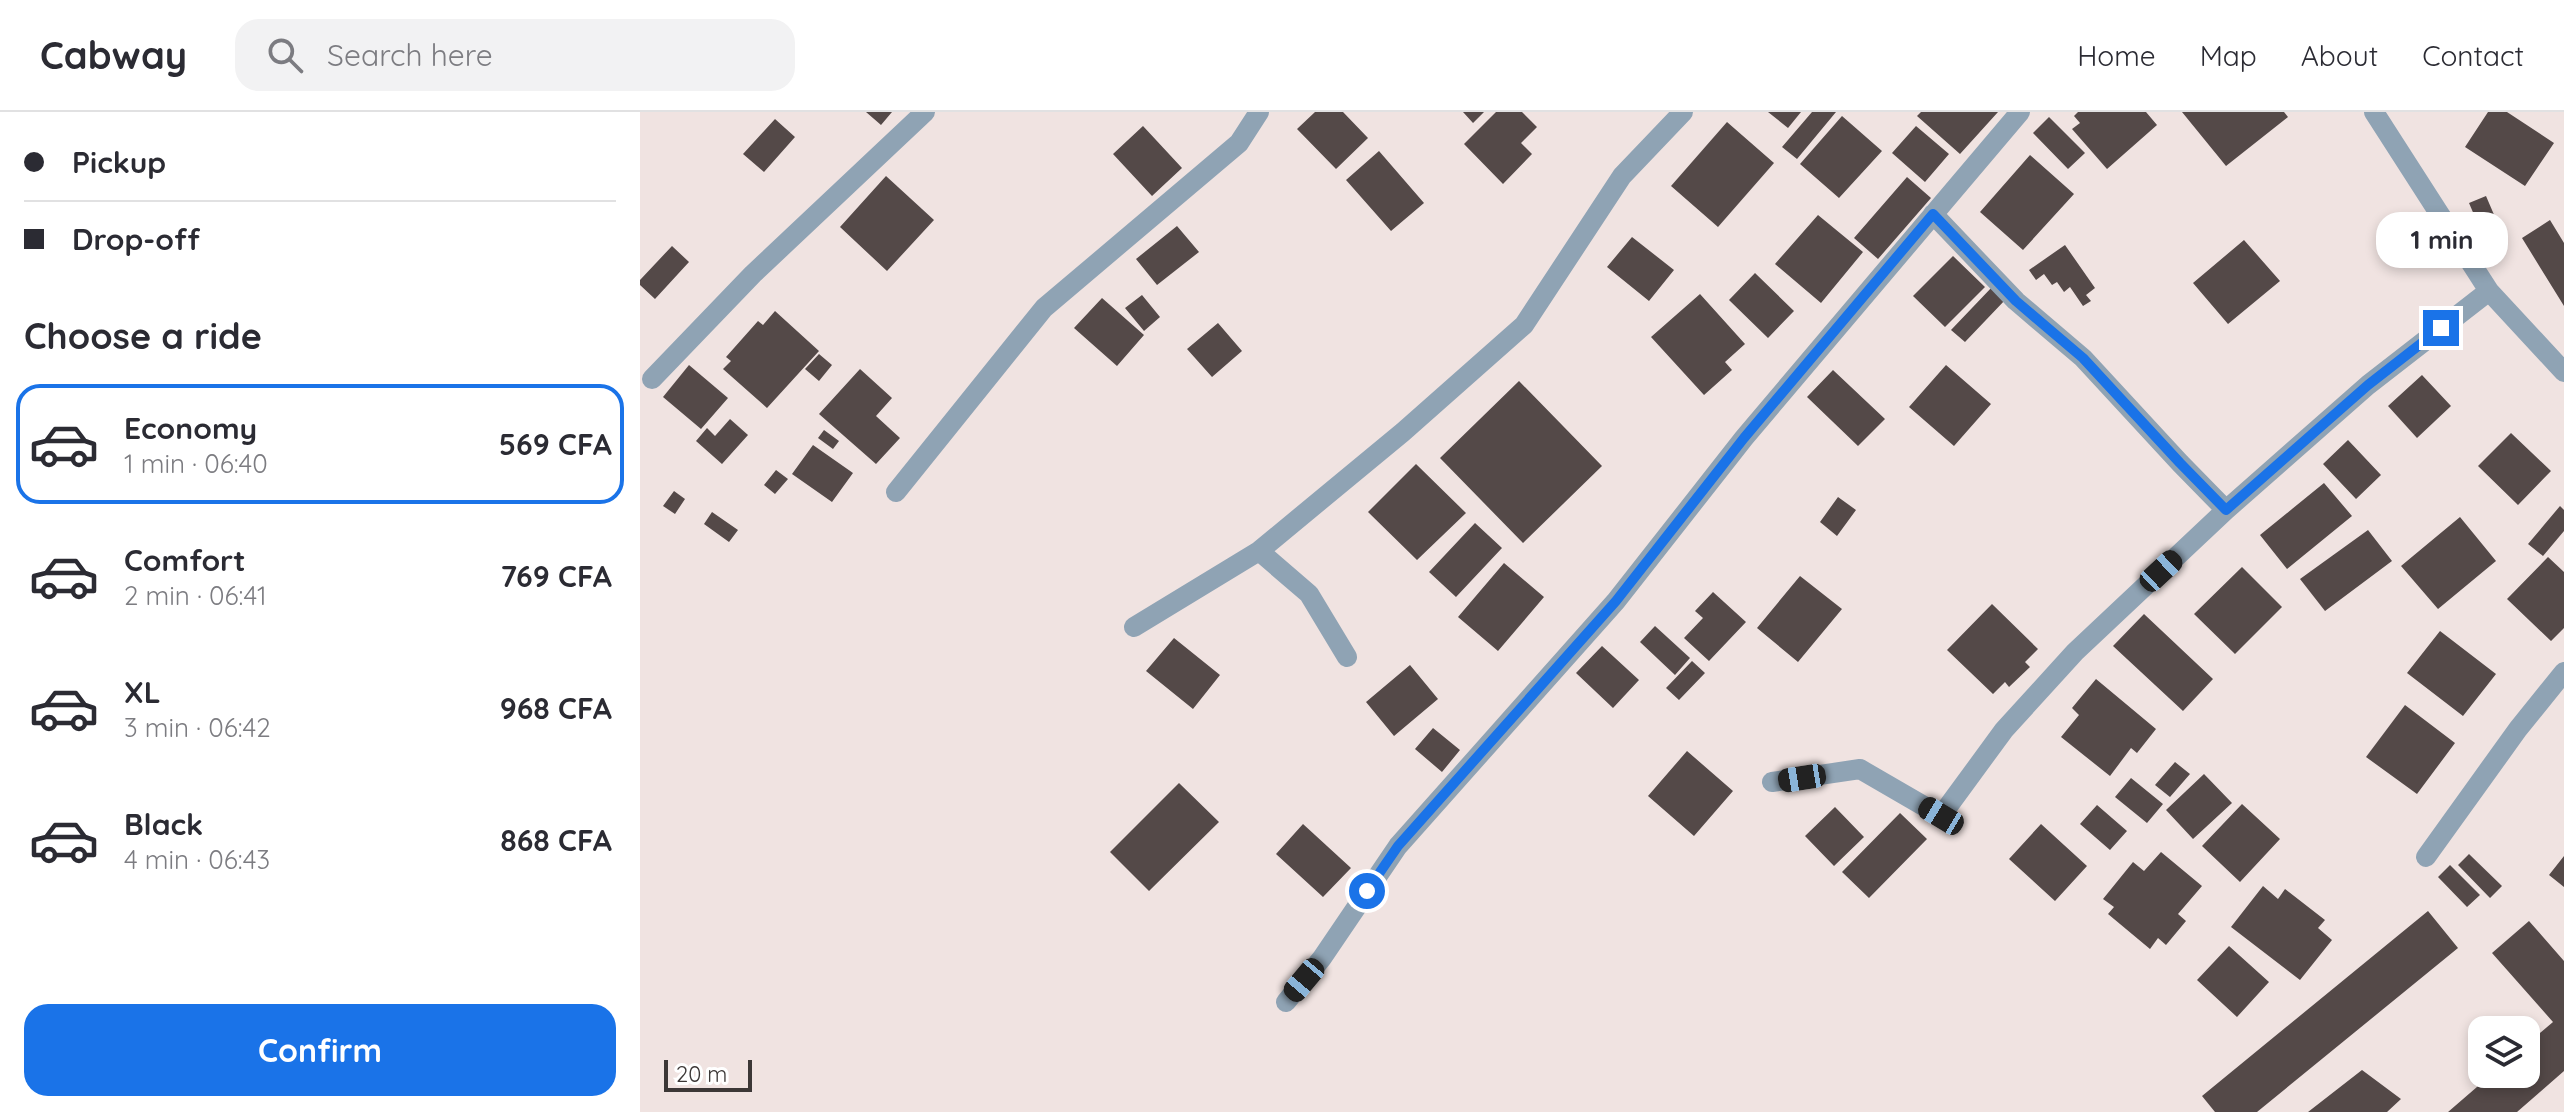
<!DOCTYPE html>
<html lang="en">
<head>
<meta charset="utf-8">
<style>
	body { margin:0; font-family:Quicksand,sans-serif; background:#f2f2f3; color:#2b2b33; height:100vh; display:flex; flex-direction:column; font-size:30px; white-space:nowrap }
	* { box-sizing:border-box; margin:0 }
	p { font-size:26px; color:#7c7c81 }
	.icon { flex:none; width:44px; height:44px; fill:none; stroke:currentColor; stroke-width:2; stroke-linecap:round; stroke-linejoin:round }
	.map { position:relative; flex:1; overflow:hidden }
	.details { display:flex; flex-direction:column; background:#fff; width:640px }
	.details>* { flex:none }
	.banner { display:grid; align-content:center; height:176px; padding:0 24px; background:#fff }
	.fabs { position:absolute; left:1828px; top:904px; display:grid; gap:16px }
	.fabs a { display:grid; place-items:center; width:72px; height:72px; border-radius:16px; background:#fff; box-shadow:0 4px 12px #0003; font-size:40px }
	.scale { position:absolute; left:24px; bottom:20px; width:88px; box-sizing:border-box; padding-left:8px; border:4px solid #3c3736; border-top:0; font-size:22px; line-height:28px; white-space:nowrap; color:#3c3736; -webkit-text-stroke:6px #fff; paint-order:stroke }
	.end { position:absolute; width:36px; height:36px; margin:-18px; border:10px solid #1a73e8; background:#fff; box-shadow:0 0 0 4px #fff }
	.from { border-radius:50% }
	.bubble { position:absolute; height:56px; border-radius:24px; background:#fff; box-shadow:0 4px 12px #0003; font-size:26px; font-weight:700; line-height:56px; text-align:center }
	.car { position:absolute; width:24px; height:48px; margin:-24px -12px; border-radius:10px; box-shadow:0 0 6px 2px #0007; background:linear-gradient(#222 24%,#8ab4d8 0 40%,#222 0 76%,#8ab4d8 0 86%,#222 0) }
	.banner b { display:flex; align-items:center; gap:28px; height:76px; font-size:30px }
	.banner b+b { border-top:2px solid #e1e1e2 }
	.banner i { width:20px; height:20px; background:#2b2b33 }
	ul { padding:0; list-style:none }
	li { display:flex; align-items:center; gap:24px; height:120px; margin:0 16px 12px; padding:0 8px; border:4px solid transparent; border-radius:24px }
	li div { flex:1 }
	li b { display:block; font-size:30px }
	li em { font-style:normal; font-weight:700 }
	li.selected { border-color:#1a73e8 }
	li>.icon { width:72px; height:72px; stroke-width:1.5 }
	h2 { padding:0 24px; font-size:36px; line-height:96px }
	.action { display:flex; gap:16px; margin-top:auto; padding:16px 24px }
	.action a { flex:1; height:92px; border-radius:24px; background:#1a73e8; color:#fff; font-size:32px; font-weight:700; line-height:92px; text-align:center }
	header { display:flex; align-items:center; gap:48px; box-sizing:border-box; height:112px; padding:0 40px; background:#fff; border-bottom:2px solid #e1e1e2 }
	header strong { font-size:38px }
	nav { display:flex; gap:44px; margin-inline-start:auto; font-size:28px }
	.search { width:560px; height:72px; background:#f2f2f3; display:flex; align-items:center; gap:20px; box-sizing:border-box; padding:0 28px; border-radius:24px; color:#7c7c81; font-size:30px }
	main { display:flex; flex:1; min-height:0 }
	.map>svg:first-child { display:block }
</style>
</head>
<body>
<header>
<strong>Cabway</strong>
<div class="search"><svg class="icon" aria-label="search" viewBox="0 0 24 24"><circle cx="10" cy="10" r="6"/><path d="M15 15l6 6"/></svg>Search here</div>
<nav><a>Home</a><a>Map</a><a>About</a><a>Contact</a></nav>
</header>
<main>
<section class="details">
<div class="banner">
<b><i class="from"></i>Pickup</b>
<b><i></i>Drop-off</b>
</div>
<h2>Choose a ride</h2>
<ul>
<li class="selected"><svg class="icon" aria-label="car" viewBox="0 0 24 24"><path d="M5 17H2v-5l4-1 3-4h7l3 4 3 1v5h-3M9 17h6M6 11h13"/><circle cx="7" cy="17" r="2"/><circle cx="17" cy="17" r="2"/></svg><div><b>Economy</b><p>1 min · 06:40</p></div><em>569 CFA</em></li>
<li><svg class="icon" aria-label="car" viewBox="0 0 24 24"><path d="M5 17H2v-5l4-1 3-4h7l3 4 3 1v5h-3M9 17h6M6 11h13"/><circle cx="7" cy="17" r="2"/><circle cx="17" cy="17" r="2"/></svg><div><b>Comfort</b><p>2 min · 06:41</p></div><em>769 CFA</em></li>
<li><svg class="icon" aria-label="car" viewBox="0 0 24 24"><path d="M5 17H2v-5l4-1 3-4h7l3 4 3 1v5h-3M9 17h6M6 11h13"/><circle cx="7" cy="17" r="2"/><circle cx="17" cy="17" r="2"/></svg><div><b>XL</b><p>3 min · 06:42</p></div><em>968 CFA</em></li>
<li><svg class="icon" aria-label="car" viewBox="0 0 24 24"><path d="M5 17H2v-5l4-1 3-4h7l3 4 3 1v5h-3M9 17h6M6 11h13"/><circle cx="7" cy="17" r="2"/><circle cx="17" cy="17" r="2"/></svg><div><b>Black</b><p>4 min · 06:43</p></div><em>868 CFA</em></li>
</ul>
<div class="action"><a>Confirm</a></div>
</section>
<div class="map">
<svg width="1924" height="1000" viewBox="0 0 1924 1000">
	<rect width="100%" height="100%" fill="#f0e3e1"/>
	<!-- building -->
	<path fill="#544948" d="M226 0H252L241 13Z
		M675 0H703L728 26 696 57 657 17Z
		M823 0H844L833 11Z
		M856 0H882L897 15 881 31 892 42 863 72 824 32Z
		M1128 0H1161L1148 16Z
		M1172 0H1196L1157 47 1142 35Z
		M1281 0H1358L1320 42 1277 4Z
		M1438 0H1506L1517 13 1467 57 1432 17 1440 11 1434 4Z
		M1542 0H1644L1648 5 1586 54Z
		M1848 0H1867L1914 31 1885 74 1825 35Z
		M1202 4 1242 39 1199 86 1160 52Z
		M1409 5 1445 41 1428 57 1393 21Z
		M135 7 155 25 124 60 103 42Z
		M1087 10 1134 51 1078 115 1031 74Z
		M503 14 542 56 512 84 473 42Z
		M1276 14 1309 42 1285 70 1252 41Z
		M739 39 784 91 751 119 706 68Z
		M1390 43 1434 82 1383 138 1340 100Z
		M246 64 294 108 247 159 200 115Z
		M1267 65 1291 86 1238 147 1214 126Z
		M1846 84 1855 105 1838 112 1829 91Z
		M1178 103 1223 140 1181 191 1135 152Z
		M1910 108 1924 131V194L1882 126Z
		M537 114 559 140 517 173 496 147Z
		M992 125 1034 158 1009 189 967 155Z
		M1604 128 1640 169 1588 212 1553 171Z
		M1425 133 1455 176 1446 183 1451 189 1443 194 1430 175 1424 180 1417 170 1412 173 1404 162 1396 168 1389 158Z
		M32 134 49 150 15 187 0 173V168Z
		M1313 144 1345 175 1305 215 1273 184Z
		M1115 161 1154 199 1128 226 1089 188Z
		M1353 174 1366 187 1325 230 1311 218Z
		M1060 182 1105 232 1085 250 1092 258 1064 283 1011 225Z
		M502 183 520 205 504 219 485 196Z
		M462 186 504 223 477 254 434 216Z
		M135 199 179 239 127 296 83 257 91 249 86 245 118 209 123 213Z
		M578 211 602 239 572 265 547 237Z
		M179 242 192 253 179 269 165 257Z
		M49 253 88 286 61 317 23 285Z
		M1306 253 1351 292 1314 334 1269 295Z
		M220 257 252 286 236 304 260 326 236 352 179 302Z
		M1193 258 1245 307 1218 334 1167 285Z
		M1782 263 1811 294 1777 326 1748 294Z
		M879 269 962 354 883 431 800 346Z
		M90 307 108 323 82 352 56 329 67 316 75 324Z
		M184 318 199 329 193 337 178 326Z
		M1871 321 1911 359 1878 393 1838 354Z
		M1708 328 1741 363 1716 387 1683 352Z
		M173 333 213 361 192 390 152 362Z
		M776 352 826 401 777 448 728 400Z
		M136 358 148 367 135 382 124 373Z
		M1684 371 1712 404 1647 457 1620 423Z
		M34 379 45 387 35 402 23 394Z
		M1198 385 1216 398 1197 424 1180 410Z
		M1920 394 1924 398V419L1903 444 1888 432Z
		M72 400 98 418 89 430 64 412Z
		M1820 405 1856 449 1798 497 1761 454Z
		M835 411 862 436 816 485 789 460Z
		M1728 418 1752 449 1685 499 1660 467Z
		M1908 445 1924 460V516L1911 529 1867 487Z
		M864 451 904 485 858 539 818 505Z
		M1602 455 1642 495 1595 542 1554 502Z
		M1160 464 1202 497 1158 550 1117 516Z
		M1073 480 1106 510 1069 549 1044 526 1063 506 1055 499Z
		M1352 492 1398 537 1385 550 1390 555 1369 575 1365 570 1353 582 1307 538Z
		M1504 502 1573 567 1543 599 1473 534Z
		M1015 514 1050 546 1035 563 1000 530Z
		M1800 519 1856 562 1823 604 1767 561Z
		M534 526 580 563 553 597 506 559Z
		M962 534 999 568 973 596 936 561Z
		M1052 549 1065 561 1039 588 1026 576Z
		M770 553 798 587 754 624 726 590Z
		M1456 567 1516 617 1497 641 1491 636 1470 664 1421 625 1439 603 1432 596Z
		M1765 593 1815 631 1777 682 1726 645Z
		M793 616 820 638 802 660 775 637Z
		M1047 639 1093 679 1054 724 1008 684Z
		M1535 650 1550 662 1530 685 1515 673Z
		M1564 662 1592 691 1553 727 1526 698Z
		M1491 666 1523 692 1507 711 1475 685Z
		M539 671 579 710 509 779 470 740Z
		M1602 692 1640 727 1600 770 1562 734Z
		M1457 693 1487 719 1470 738 1440 712Z
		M1195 695 1224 725 1194 754 1165 724Z
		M1260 701 1287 727 1229 786 1202 760Z
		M663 712 711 756 683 785 636 742Z
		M1401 712 1447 754 1415 789 1369 747Z
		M1521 740 1562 774 1538 802 1546 809 1526 833 1518 826 1510 837 1468 802 1474 795 1463 787 1493 750 1504 759Z
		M1829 742 1862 774 1850 786 1818 753Z
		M1924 744V775L1909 763Z
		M1810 753 1840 783 1827 795 1798 765Z
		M1623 774 1638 787 1645 777 1685 808 1678 816 1692 828 1660 868 1591 815Z
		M1788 799 1818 836 1617 1000H1575L1562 984Z
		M1889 809 1924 849V959L1877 1000H1808L1852 962H1886V933L1913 910 1852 841Z
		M1589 834 1629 870 1597 905 1557 868Z
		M1722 958 1761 987 1747 1000H1668Z"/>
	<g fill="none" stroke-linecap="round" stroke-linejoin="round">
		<!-- street -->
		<path stroke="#8fa3b4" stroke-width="20" d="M1734 0 1849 179 1924 260
			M1293 102 1376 189 1443 246 1540 351 1586 398
			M12 267 113 162 285 0
			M256 380 404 196 599 31 619 0
			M619 439 669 482 707 545
			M494 515 619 439 763 320 884 213 982 64 1043 0
			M1132 670 1220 657 1301 704 1364 618 1435 540 1586 398 1728 273 1849 179
			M1786 745 1878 617 1924 560
			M646 890 682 846 758 734 976 489 1104 326 1380 0"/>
	</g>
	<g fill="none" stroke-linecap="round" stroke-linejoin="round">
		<!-- route -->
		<path stroke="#1a73e8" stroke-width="10" d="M727 779 758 734 976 489 1104 326 1293 102 1376 189 1443 246 1540 351 1586 398 1728 273 1801 216"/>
	</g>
</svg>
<div class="fabs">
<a><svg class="icon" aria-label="layers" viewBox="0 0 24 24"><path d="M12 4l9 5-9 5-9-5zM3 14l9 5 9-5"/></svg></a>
</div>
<div class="scale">20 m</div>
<i class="end from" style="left:727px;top:779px"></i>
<i class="end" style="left:1801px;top:216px"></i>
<div class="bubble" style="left:1736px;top:100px;width:132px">1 min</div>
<i class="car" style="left:1521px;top:459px;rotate:47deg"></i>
<i class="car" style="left:1162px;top:666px;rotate:261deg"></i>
<i class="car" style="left:1301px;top:704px;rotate:301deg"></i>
<i class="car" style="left:664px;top:868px;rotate:220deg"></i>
</div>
</main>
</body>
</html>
